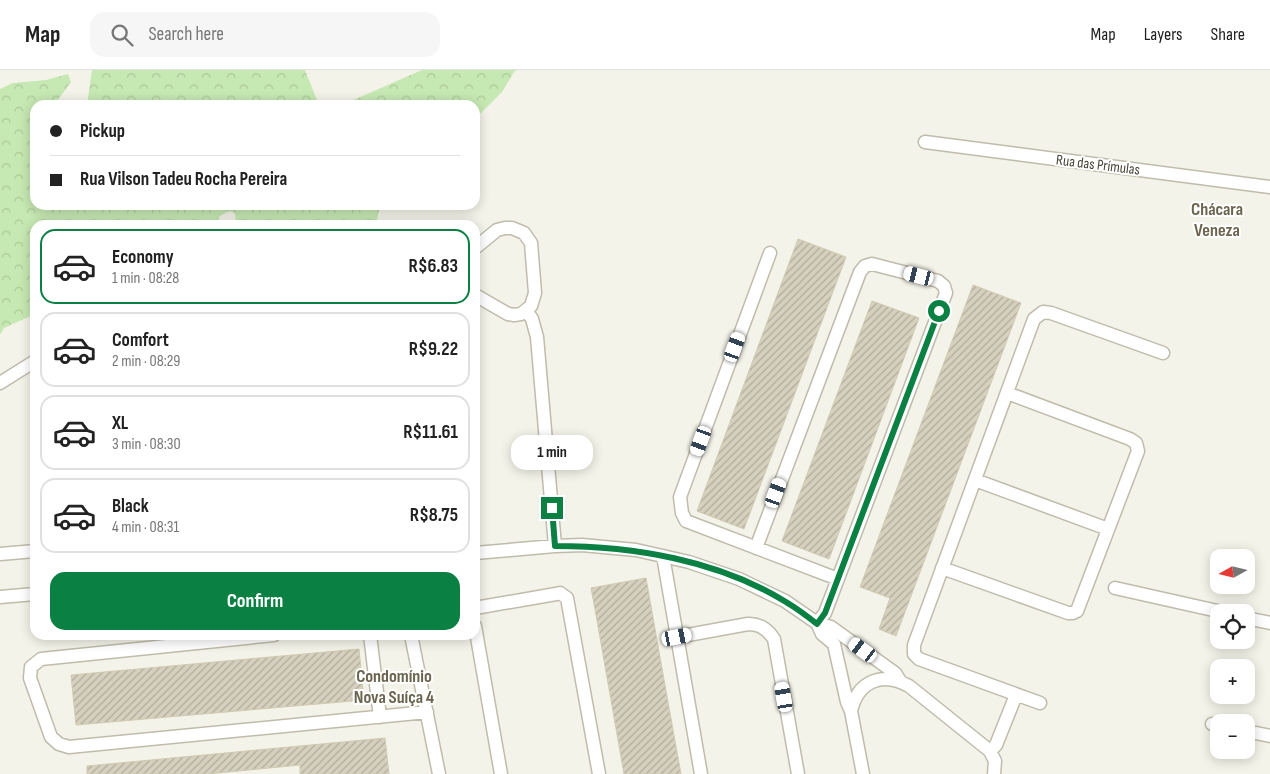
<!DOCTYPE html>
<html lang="en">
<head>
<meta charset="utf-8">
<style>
	body { margin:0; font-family:"Sofia Sans Condensed",sans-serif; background:#f6f6f6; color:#222; height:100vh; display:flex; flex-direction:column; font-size:19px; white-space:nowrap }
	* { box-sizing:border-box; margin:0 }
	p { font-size:16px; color:#767676 }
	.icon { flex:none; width:28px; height:28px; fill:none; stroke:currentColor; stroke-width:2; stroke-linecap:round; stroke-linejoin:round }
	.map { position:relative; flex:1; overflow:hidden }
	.drawer { position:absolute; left:30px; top:150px; width:450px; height:420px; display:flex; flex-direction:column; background:#fff; border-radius:15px; box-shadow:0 2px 12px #0003 }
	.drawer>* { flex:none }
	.banner { position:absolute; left:30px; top:30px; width:450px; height:110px; border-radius:15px; box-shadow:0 2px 12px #0003; display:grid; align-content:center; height:110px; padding:0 20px; background:#fff }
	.needle { width:32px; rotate:262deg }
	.fabs { position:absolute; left:1210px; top:479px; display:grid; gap:10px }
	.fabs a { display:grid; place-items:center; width:45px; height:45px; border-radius:10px; background:#fff; box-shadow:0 2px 12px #0003; font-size:25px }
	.end { position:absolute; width:22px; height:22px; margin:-11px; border:6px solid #0b8043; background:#fff; box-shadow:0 0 0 2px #fff }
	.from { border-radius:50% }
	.bubble { position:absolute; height:35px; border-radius:15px; background:#fff; box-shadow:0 2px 12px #0003; font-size:16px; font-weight:700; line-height:35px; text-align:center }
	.car { position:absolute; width:15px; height:30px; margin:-15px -8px; border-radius:6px; box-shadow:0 0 4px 1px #0007; background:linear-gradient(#fff 24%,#345 0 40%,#fff 0 76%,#345 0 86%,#fff 0) }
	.banner b { display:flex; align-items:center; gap:18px; height:48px; font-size:19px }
	.banner b+b { border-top:1px solid #e0e0e0 }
	.banner i { width:12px; height:12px; background:#222 }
	ul { padding:9px 0 0; list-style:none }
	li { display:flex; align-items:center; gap:15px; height:75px; margin:0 10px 8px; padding:0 10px; border:2px solid #e0e0e0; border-radius:15px }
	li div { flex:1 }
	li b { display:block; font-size:19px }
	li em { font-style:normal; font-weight:700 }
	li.active { border-color:#0b8043 }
	li>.icon { width:45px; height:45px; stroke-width:1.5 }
	.button { display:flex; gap:10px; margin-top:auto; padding:10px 20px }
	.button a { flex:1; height:58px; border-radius:15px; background:#0b8043; color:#fff; font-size:20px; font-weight:700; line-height:58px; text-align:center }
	header { display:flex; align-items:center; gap:30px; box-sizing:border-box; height:70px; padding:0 25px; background:#fff; border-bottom:1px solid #e0e0e0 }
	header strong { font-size:24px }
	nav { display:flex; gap:28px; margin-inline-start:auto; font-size:18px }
	.search { width:350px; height:45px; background:#f6f6f6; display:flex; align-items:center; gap:12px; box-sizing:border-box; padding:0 18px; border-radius:15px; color:#767676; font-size:19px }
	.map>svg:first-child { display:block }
</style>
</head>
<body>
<header>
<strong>Map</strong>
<div class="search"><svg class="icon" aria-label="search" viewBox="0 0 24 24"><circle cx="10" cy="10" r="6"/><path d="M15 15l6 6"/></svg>Search here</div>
<nav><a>Map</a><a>Layers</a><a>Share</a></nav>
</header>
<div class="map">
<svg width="1270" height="704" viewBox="0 0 1270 704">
	<defs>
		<pattern id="forest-crowns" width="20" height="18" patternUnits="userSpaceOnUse" patternTransform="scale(1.25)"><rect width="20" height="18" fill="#c6e8b2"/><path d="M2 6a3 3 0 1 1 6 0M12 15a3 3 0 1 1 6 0" fill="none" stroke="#acc89a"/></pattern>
		<pattern id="building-hatch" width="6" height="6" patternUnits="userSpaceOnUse" patternTransform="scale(1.25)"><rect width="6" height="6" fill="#d6d1be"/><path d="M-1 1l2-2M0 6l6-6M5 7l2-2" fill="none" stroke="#b0ab9b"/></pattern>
	</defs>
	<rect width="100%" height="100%" fill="#f4f3e9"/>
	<!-- forest -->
	<path fill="url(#forest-crowns)" d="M92 0H305L319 35H87Z
		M422 0H517L514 2 502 22 475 49V35H342Z
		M68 4 71 12 54 35H35V135H380L376 155H236L235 143 229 141 220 146 216 155H35V244L4 258 0 265V19L13 13 46 10Z"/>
	<!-- building -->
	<path fill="url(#building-hatch)" stroke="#d1cab1" d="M798 169 846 187 744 459 697 441Z
		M973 215 1021 233 896 566 879 559 890 528 860 517Z
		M872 231 919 248 829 489 782 471Z
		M646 508 666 621 681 704H624L596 545 591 518Z
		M359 579 364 630 76 655 71 605Z
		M385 668 389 704H300V695L208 704H87V696Z"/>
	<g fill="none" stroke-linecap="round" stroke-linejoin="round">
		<!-- street casing -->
		<g stroke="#c0bcab" stroke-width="15">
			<path id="street" d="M925 72 1270 117
				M475 178 497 160 505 158H512L524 163 531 173 535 223 531 236 521 244 514 245 508 244 475 225
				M770 183 680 427 682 443 686 451 838 509
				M526 240 532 249 537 267 555 476
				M0 313 35 291
				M975 410 1108 459
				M756 478 860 202 865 196 872 194 938 211 944 216 946 223 825 543 817 553
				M475 483 555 476 582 475 636 480 689 492 739 509 785 531 817 553 831 557 895 603 900 611
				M0 484 35 481
				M663 486 701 704
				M942 498 1068 543H1073L1077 541 1138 381 1136 373 1130 369 1007 323
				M1115 518 1222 542
				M0 527 35 524
				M475 538 556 524 560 523 567 528 599 704
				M1246 548 1270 553
				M817 553 822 564 834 574 847 632 851 641
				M475 556 501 704
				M274 565 41 589 31 597 30 608 51 667 59 674 69 677 427 642
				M370 565 380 647
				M411 565 439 704
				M677 567 748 554C760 554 767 559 774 569L798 704
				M1040 633 919 589 914 584V575L1034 249 1043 242 1051 243 1163 283
				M1212 654 1219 655
				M1246 661 1270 666
				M990 681 996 675 1016 625
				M863 704 851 641C858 611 882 601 909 616L990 681 995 691 994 704"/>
		</g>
		<!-- street -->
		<use href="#street" stroke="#fff" stroke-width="12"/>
	</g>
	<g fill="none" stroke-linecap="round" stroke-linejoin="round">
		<!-- route -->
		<path stroke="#0b8043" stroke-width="6" d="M552 438 555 476C633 476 718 490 786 532 796 538 807 546 817 554L825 543 939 241"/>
	</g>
	<g text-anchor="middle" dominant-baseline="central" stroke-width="4" stroke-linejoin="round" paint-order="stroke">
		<!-- street labels -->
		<g font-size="15" fill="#484437" stroke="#fff">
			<text transform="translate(1098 95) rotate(7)">Rua das Prímulas</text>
		</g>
		<!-- quarter labels -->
		<g font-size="18" font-weight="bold" fill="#6b644e" stroke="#fff">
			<text x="1217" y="139">Chácara<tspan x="1217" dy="21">Veneza</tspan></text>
			<text x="394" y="606">Condomínio<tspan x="394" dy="21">Nova Suíça 4</tspan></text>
		</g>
	</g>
</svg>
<div class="fabs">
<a><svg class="needle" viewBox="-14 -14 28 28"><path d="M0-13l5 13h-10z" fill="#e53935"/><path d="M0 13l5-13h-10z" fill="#767676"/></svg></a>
<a><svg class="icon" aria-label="locate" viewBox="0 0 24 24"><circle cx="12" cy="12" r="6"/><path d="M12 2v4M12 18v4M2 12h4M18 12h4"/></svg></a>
<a>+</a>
<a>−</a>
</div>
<i class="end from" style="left:939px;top:241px"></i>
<i class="end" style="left:552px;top:438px"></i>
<div class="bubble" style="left:511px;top:365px;width:82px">1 min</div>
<i class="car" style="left:919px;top:206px;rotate:284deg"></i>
<i class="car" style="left:735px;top:277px;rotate:20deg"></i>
<i class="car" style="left:701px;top:371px;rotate:200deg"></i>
<i class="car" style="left:776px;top:423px;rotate:20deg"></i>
<i class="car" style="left:677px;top:567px;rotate:79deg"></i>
<i class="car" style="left:863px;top:580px;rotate:306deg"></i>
<i class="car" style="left:784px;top:627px;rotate:350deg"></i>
<div class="banner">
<b><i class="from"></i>Pickup</b>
<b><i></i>Rua Vilson Tadeu Rocha Pereira</b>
</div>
<section class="drawer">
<ul>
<li class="active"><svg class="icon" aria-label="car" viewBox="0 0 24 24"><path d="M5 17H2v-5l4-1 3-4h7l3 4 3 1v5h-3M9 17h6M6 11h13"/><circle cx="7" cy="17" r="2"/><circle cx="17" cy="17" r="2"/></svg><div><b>Economy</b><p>1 min · 08:28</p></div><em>R$6.83</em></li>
<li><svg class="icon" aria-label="car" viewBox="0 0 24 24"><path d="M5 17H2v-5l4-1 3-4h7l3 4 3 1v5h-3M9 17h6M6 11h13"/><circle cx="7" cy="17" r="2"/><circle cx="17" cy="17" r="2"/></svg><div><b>Comfort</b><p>2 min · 08:29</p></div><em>R$9.22</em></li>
<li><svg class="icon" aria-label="car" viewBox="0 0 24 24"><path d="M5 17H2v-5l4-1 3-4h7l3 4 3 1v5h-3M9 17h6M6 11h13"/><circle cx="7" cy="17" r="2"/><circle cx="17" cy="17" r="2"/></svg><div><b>XL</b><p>3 min · 08:30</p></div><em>R$11.61</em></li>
<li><svg class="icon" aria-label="car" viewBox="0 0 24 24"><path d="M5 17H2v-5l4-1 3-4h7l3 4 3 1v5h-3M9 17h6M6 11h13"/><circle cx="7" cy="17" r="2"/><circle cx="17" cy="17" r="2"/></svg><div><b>Black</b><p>4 min · 08:31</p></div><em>R$8.75</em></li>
</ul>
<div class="button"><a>Confirm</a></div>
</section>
</div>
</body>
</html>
